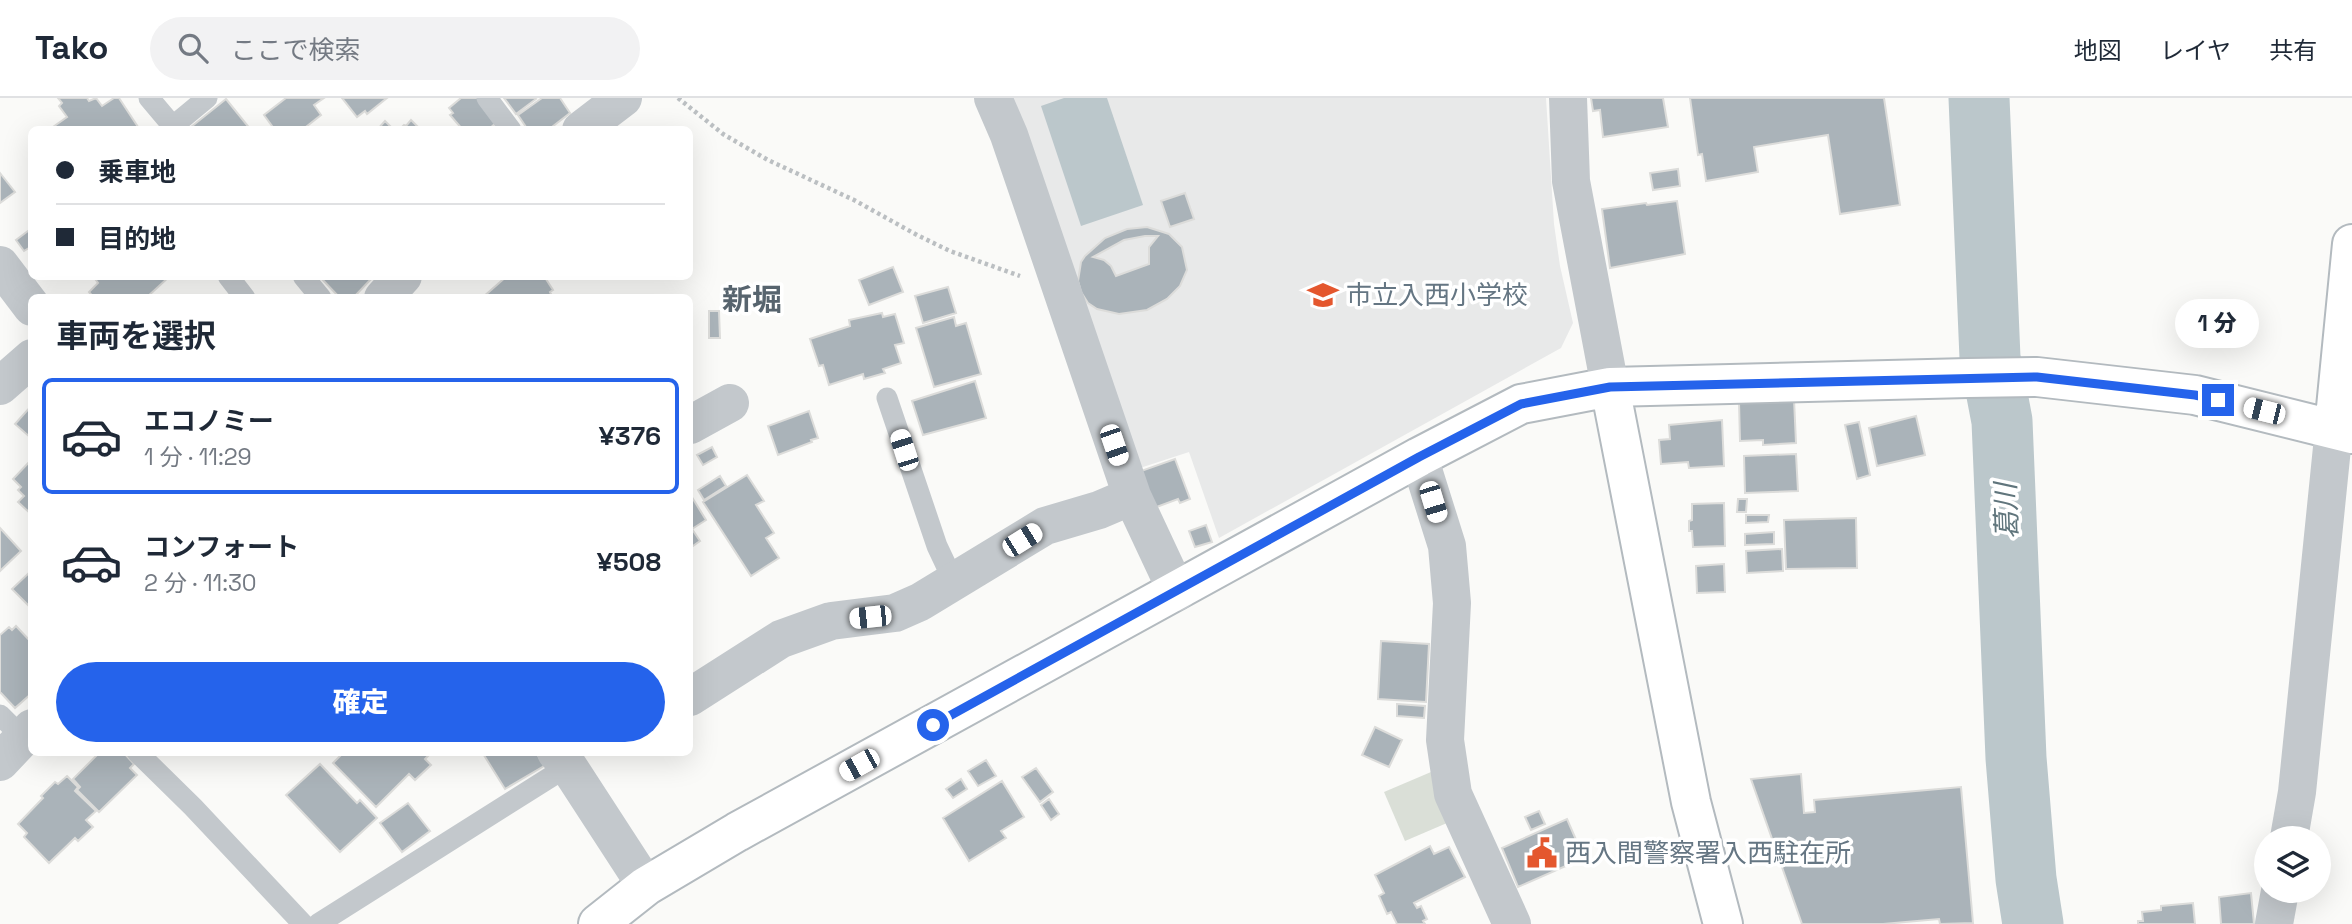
<!DOCTYPE html>
<html lang="ja">
<head>
<meta charset="utf-8">
<style>
	body { margin:0; font-family:"Space Grotesk","Noto Sans JP",sans-serif; background:#f2f2f3; color:#1f2937; height:100vh; display:flex; flex-direction:column; font-size:26px; white-space:nowrap }
	* { box-sizing:border-box; margin:0 }
	p { font-size:23px; color:#747a83 }
	.icon { flex:none; width:38px; height:38px; fill:none; stroke:currentColor; stroke-width:2; stroke-linecap:round; stroke-linejoin:round }
	.map { position:relative; flex:1; overflow:hidden }
	.sheet { position:absolute; left:28px; top:196px; width:665px; height:462px; display:flex; flex-direction:column; background:#fff; border-radius:10px; box-shadow:0 7px 28px #0002 }
	.sheet>* { flex:none }
	.hud { position:absolute; left:28px; top:28px; width:665px; height:154px; border-radius:10px; box-shadow:0 7px 28px #0002; display:grid; align-content:center; height:154px; padding:0 28px; background:#fff }
	.tools { position:absolute; left:2254px; top:728px; display:grid; gap:14px }
	.tools a { display:grid; place-items:center; width:77px; height:77px; border-radius:50%; background:#fff; box-shadow:0 7px 28px #0002; font-size:35px }
	.end { position:absolute; width:32px; height:32px; margin:-16px; border:9px solid #2563eb; background:#fff; box-shadow:0 0 0 4px #fff }
	.from { border-radius:50% }
	.bubble { position:absolute; height:49px; border-radius:24px; background:#fff; box-shadow:0 7px 28px #0002; font-size:23px; font-weight:800; line-height:49px; text-align:center }
	.car { position:absolute; width:21px; height:42px; margin:-21px -10px; border-radius:9px; box-shadow:0 0 5px 2px #0007; background:linear-gradient(#fff 24%,#345 0 40%,#fff 0 76%,#345 0 86%,#fff 0) }
	.hud b { display:flex; align-items:center; gap:24px; height:66px; font-size:26px }
	.hud b+b { border-top:2px solid #e0e1e3 }
	.hud i { width:18px; height:18px; background:#1f2937 }
	ul { padding:0; list-style:none }
	li { display:flex; align-items:center; gap:21px; height:116px; margin:0 14px 10px; padding:0 14px; border:4px solid transparent; border-radius:10px }
	li div { flex:1 }
	li b { display:block; font-size:26px }
	li em { font-style:normal; font-weight:800 }
	li.on { border-color:#2563eb }
	li>.icon { width:63px; height:63px; stroke-width:1.5 }
	h2 { padding:0 28px; font-size:32px; line-height:84px }
	.button { display:flex; gap:14px; margin-top:auto; padding:14px 28px }
	.button a { flex:1; height:80px; border-radius:42px; background:#2563eb; color:#fff; font-size:28px; font-weight:800; line-height:80px; text-align:center }
	header { display:flex; align-items:center; gap:42px; box-sizing:border-box; height:98px; padding:0 35px; background:#fff; border-bottom:2px solid #e0e1e3 }
	header strong { font-size:33px }
	nav { display:flex; gap:38px; margin-inline-start:auto; font-size:24px }
	.search { width:490px; height:63px; background:#f2f2f3; display:flex; align-items:center; gap:18px; box-sizing:border-box; padding:0 24px; border-radius:38px; color:#747a83; font-size:26px }
	.map>svg:first-child { display:block }
</style>
</head>
<body>
<header>
<strong>Tako</strong>
<div class="search"><svg class="icon" aria-label="search" viewBox="0 0 24 24"><circle cx="10" cy="10" r="6"/><path d="M15 15l6 6"/></svg>ここで検索</div>
<nav><a>地図</a><a>レイヤ</a><a>共有</a></nav>
</header>
<div class="map">
<svg width="2352" height="826" viewBox="0 0 2352 826">
	<rect width="100%" height="100%" fill="#fafaf8"/>
	<!-- built -->
	<path fill="#e8e9e9" d="M1009 0H1546L1554 126 1560 168 1573 225 1561 250 1219 440 1189 354 1140 370Z"/>
	<!-- green -->
	<path fill="#dadfd7" d="M1431 674 1447 725 1405 743 1384 694Z"/>
	<!-- water -->
	<path fill="#bbc7cb" d="M1064 0H1107L1143 107 1081 128 1041 8Z"/>
	<g fill="none" stroke-linecap="round" stroke-linejoin="round">
		<!-- river -->
		<path stroke="#bbc7cb" stroke-width="61" d="M1979 0 1990 260 2002 323 2016 660 2026 781 2033 826"/>
	</g>
	<!-- building -->
	<path fill="#aab3b9" stroke="#dcdcda" stroke-width="2" fill-rule="evenodd" d="M58 0H87L89 3 96 0 102 8 114 0H119L140 32H55L53 29 67 19 59 8 62 5Z
		M286 0H324L314 7 321 17 302 32H275L264 17Z
		M342 0H387L367 16 365 13 357 19Z
		M461 0H478L498 23 488 32H463L450 17 453 15 449 10Z
		M504 0H535L536 1 516 16Z
		M542 0H560L570 15 548 32H528L518 17Z
		M1591 0H1663L1668 29 1603 39 1600 12 1593 13Z
		M1690 0H1884L1900 107 1840 116 1828 37 1754 49 1758 74 1706 83 1702 56 1698 57Z
		M226 1 251 32H194L191 29Z
		M411 22 421 32H399L404 27 406 28Z
		M385 23 394 32H377Z
		M1678 71 1680 88 1653 92 1650 75Z
		M0 75 15 94 0 105Z
		M1185 95 1194 121 1170 129 1161 103Z
		M1677 103 1685 156 1610 170 1602 111 1646 105 1647 107Z
		M1147 129 1169 136 1182 149 1187 172 1180 188 1167 201 1147 212 1119 216 1097 211 1088 205 1081 194 1078 183 1081 164 1085 158 1105 140 1127 131ZM1145 138H1158L1149 149V166L1116 178 1111 168 1104 162 1093 159 1124 142Z
		M32 130V148L24 153 16 142Z
		M893 169 903 194 869 207 859 182Z
		M93 178H170L146 200H94L89 194 98 185Z
		M319 178H374L353 200H340Z
		M507 178H544L553 192 550 194 552 198 482 200Z
		M948 189 956 215 923 225 915 198Z
		M709 213H719L720 240H709Z
		M882 215 883 219 895 216 904 245 895 247 901 265 883 271 885 275 864 281 863 276 829 287 823 267 819 268 810 241 850 228 849 222Z
		M954 219 956 228 966 225 981 276 934 289 916 230Z
		M975 283 986 320 923 337 912 303Z
		M1794 301 1796 345 1763 347V342L1740 343 1739 304Z
		M32 307V339L31 340 15 326Z
		M809 313 818 340 811 342 812 344 778 357 768 328Z
		M1916 318 1925 357 1877 368 1869 330Z
		M1722 322 1724 368 1689 370 1688 364 1661 366 1659 342 1670 341 1669 327Z
		M1859 324 1870 377 1857 381 1845 327Z
		M712 349 717 359 703 367 697 357Z
		M1796 356 1798 393 1745 395 1744 358Z
		M32 361V417L18 404 24 398 18 392 21 389 13 381Z
		M1175 361 1190 401 1180 405 1178 401 1154 410 1141 373Z
		M747 377 764 403 756 407 774 435 766 440 779 460 751 478 703 404Z
		M720 378 726 388 704 402 698 392Z
		M690 396 706 422 692 431 700 443 690 450Z
		M1738 401H1747L1746 414H1737Z
		M1724 405 1725 448 1693 449 1692 433H1689V423L1692 422V406Z
		M1746 417H1769L1768 424 1746 425Z
		M1856 420 1857 470 1786 471 1784 422Z
		M1206 427 1212 444 1195 449 1189 433Z
		M0 430 21 453 0 473Z
		M1774 434V446L1745 447V436Z
		M1782 451 1783 473 1747 475 1746 453Z
		M1724 466 1725 494 1697 495 1696 468Z
		M32 472V511L12 491Z
		M16 528 32 545V595L15 610 0 594V537L9 529 12 532Z
		M1381 543 1429 546 1426 604 1378 601Z
		M1397 606 1425 608 1424 620 1397 618Z
		M1375 629 1402 642 1389 669 1362 657Z
		M100 654H123L134 666 130 670 137 677 99 714 77 692 80 689 73 681Z
		M344 654H432L425 661 431 667 415 682 409 676 376 709 333 665Z
		M482 654H536L544 668 505 691Z
		M986 662 996 678 978 688 968 673Z
		M320 666 357 705 360 702 377 720 340 754 286 697Z
		M1036 670 1053 694 1040 704 1022 679Z
		M1801 676 1804 715 1815 714 1814 702 1961 689 1973 825 1940 826 1939 821 1883 826H1802L1751 681Z
		M67 678 78 689 75 693 96 713 86 722 93 729 78 743 75 740 49 765 24 739 27 735 18 726 43 700 41 698 55 684 58 686Z
		M961 681 967 691 953 700 946 691Z
		M1002 683 1024 719 1001 733 1006 740 969 763 943 720Z
		M1049 701 1059 716 1051 722 1041 707Z
		M408 705 430 733 402 754 380 725Z
		M1539 713 1545 726 1531 732 1525 719Z
		M1567 721 1584 760 1518 789 1502 750Z
		M1430 748 1434 756 1449 749 1465 779 1414 805 1417 810 1421 808 1427 821 1423 823 1425 826H1397L1391 814 1387 816 1379 798 1384 795 1375 777Z
		M2251 795 2254 826H2221L2219 799Z
		M2193 805 2195 826H2138V823H2143L2142 814 2161 812V808Z"/>
	<g fill="none" stroke-linecap="round" stroke-linejoin="round">
		<!-- secondary casing -->
		<g stroke="#b3babf" stroke-width="42">
			<path id="secondary" d="M1610 289 1691 704 1723 826
				M2334 330 2352 146
				M598 826 646 788 737 734 1419 359 1521 306 1610 289 1968 280 2037 279 2195 297 2352 336"/>
		</g>
		<!-- path -->
		<path stroke="#bbbfc2" stroke-width="4.5" stroke-dasharray="3.5 3.5" stroke-linecap="butt" d="M678 0 723 36 768 62 854 102 917 137 950 153 1020 178"/>
		<!-- lane -->
		<path stroke="#c3c8cc" stroke-width="21" d="M149 0 176 32
			M487 0 511 32
			M173 28 207 0
			M228 178 245 200
			M303 178 321 200
			M887 300 937 448 954 484
			M0 617 22 639
			M137 654 193 709 303 826
			M318 826 568 668"/>
		<!-- street -->
		<path stroke="#c3c8cc" stroke-width="38" d="M993 0 1009 37 1132 398 1177 494
			M1568 0 1571 83 1610 289
			M581 32 623 0
			M0 167 32 209
			M383 200 403 178
			M0 288 32 260
			M690 327 730 305
			M1419 359 1447 448 1452 505 1445 642 1453 696 1512 826
			M690 599 781 541 831 523 895 515 920 504 1045 428 1099 412 1132 398
			M556 654 568 668 646 788
			M0 664 32 630
			M2289 740 2297 694 2334 330
			M2274 826 2280 793"/>
		<!-- secondary -->
		<use href="#secondary" stroke="#fff" stroke-width="38"/>
	</g>
	<g fill="none" stroke-linecap="round" stroke-linejoin="round">
		<!-- route -->
		<path stroke="#2563eb" stroke-width="9" d="M933 627 1419 359 1521 306 1610 289 2037 279 2195 297 2218 302"/>
	</g>
	<!-- icons -->
	<defs>
		<g id="school-bare" transform="scale(2.415)"><path d="M0-5L7-2L0 1L-7-2ZM-4 1L0 2.5L4 1V4Q0 6-4 4Z" fill="#e4572e" stroke="#fff" stroke-width="2.5" paint-order="stroke"/></g>
		<g id="civic-bare" transform="scale(2.415)"><path d="M-.6-6.5H3V-4.5H.6V-3L4-1V1h2V6H-6V1h2V-1L-.6-3ZM-1.2 2.5V6h2.4V2.5Z" fill="#e4572e" stroke="#fff" stroke-width="2.5" paint-order="stroke"/></g>
	</defs>
	<g fill-rule="evenodd">
		<use href="#school-bare" x="1323" y="197"/>
		<use href="#civic-bare" x="1542" y="755"/>
	</g>
	<g text-anchor="middle" dominant-baseline="central" stroke-width="7" stroke-linejoin="round" paint-order="stroke">
		<!-- poi labels -->
		<g font-size="26" fill="#657683" stroke="#fff" text-anchor="start">
			<text x="1346" y="197">市立入西小学校</text>
			<text x="1565" y="755">西入間警察署入西駐在所</text>
		</g>
		<!-- water labels -->
		<g font-size="28" font-style="italic" fill="#60757c" stroke="#fff">
			<text transform="translate(2006 413) rotate(-92)">葛川</text>
		</g>
		<!-- quarter labels -->
		<g font-size="30" font-weight="bold" fill="#57646e" stroke="#fff">
			<text x="752" y="201">新堀</text>
		</g>
	</g>
</svg>
<div class="tools">
<a><svg class="icon" aria-label="layers" viewBox="0 0 24 24"><path d="M12 4l9 5-9 5-9-5zM3 14l9 5 9-5"/></svg></a>
</div>
<i class="end from" style="left:933px;top:627px"></i>
<i class="end" style="left:2218px;top:302px"></i>
<div class="bubble" style="left:2175px;top:201px;width:84px">1 分</div>
<i class="car" style="left:2264px;top:313px;rotate:284deg"></i>
<i class="car" style="left:1114px;top:347px;rotate:161deg"></i>
<i class="car" style="left:904px;top:352px;rotate:342deg"></i>
<i class="car" style="left:1433px;top:404px;rotate:163deg"></i>
<i class="car" style="left:1022px;top:442px;rotate:58deg"></i>
<i class="car" style="left:870px;top:519px;rotate:264deg"></i>
<i class="car" style="left:859px;top:667px;rotate:241deg"></i>
<div class="hud">
<b><i class="from"></i>乗車地</b>
<b><i></i>目的地</b>
</div>
<section class="sheet">
<h2>車両を選択</h2>
<ul>
<li class="on"><svg class="icon" aria-label="car" viewBox="0 0 24 24"><path d="M5 17H2v-5l4-1 3-4h7l3 4 3 1v5h-3M9 17h6M6 11h13"/><circle cx="7" cy="17" r="2"/><circle cx="17" cy="17" r="2"/></svg><div><b>エコノミー</b><p>1 分 · 11:29</p></div><em>¥376</em></li>
<li><svg class="icon" aria-label="car" viewBox="0 0 24 24"><path d="M5 17H2v-5l4-1 3-4h7l3 4 3 1v5h-3M9 17h6M6 11h13"/><circle cx="7" cy="17" r="2"/><circle cx="17" cy="17" r="2"/></svg><div><b>コンフォート</b><p>2 分 · 11:30</p></div><em>¥508</em></li>
</ul>
<div class="button"><a>確定</a></div>
</section>
</div>
</body>
</html>
